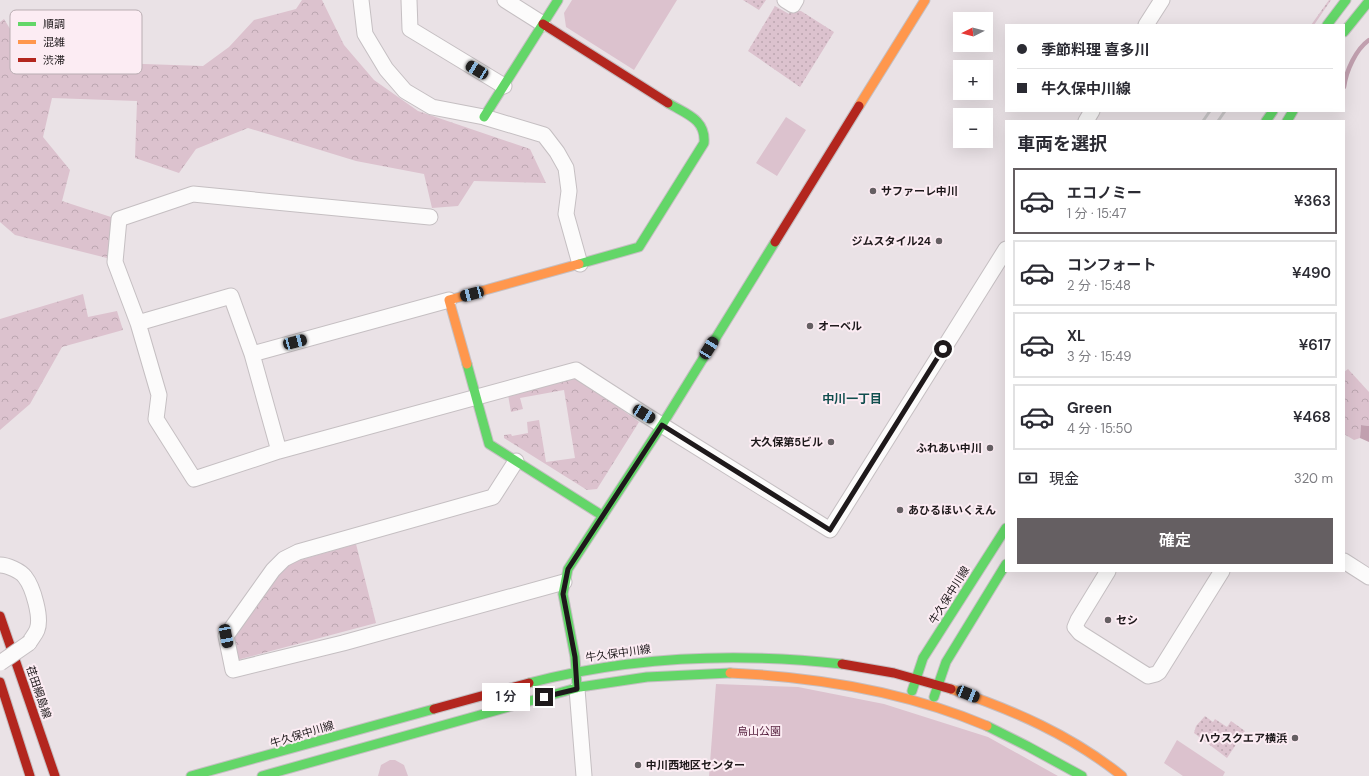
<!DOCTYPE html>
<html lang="ja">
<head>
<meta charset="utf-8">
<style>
	body { margin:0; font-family:"DM Sans","Noto Sans JP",sans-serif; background:#f2f2f3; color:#2b2b33; height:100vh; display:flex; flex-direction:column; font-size:15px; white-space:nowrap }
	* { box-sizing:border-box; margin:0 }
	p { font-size:13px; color:#7c7c81 }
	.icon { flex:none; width:22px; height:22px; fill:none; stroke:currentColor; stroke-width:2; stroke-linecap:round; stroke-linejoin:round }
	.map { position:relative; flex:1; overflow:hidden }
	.side { position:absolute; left:1005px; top:120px; width:340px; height:452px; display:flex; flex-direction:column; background:#fff; border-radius:0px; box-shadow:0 4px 16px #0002 }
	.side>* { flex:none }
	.top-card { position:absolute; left:1005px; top:24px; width:340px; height:88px; border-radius:0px; box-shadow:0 4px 16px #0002; display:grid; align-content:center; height:88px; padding:0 12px; background:#fff }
	.needle { width:26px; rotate:264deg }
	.controls { position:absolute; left:953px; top:12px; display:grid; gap:8px }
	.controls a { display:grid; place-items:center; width:40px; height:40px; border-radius:0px; background:#fff; box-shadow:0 4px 16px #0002; font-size:20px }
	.end { position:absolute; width:18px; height:18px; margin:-9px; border:5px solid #1e191b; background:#fff; box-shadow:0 0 0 2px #fff }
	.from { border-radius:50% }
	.bubble { position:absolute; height:28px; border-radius:0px; background:#fff; box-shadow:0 4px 16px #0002; font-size:13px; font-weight:600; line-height:28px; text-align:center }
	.car { position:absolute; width:12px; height:24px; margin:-12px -6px; border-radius:5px; box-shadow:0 0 3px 1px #0007; background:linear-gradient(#222 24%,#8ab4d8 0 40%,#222 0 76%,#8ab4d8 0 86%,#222 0) }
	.top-card b { display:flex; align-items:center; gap:14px; height:38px; font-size:15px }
	.top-card b+b { border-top:1px solid #e1e1e2 }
	.top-card i { width:10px; height:10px; background:#2b2b33 }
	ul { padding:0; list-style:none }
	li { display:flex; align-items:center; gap:12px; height:66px; margin:0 8px 6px; padding:0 4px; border:2px solid #e1e1e2; border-radius:0px }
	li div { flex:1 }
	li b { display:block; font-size:15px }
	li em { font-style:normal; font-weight:600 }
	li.current { border-color:#655f62 }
	li>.icon { width:36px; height:36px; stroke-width:1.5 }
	h2 { padding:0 12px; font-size:18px; line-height:48px }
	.pay { display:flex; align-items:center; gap:10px; height:44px; padding:0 12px; font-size:15px }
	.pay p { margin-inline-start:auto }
	.action { display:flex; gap:8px; margin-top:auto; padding:8px 12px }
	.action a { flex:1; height:46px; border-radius:0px; background:#655f62; color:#fff; font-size:16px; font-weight:600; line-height:46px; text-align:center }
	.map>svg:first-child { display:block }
</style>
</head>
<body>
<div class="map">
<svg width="1369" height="776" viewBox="0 0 1369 776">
	<defs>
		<pattern id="grass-dots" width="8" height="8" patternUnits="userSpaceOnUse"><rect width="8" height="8" fill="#dcc2ce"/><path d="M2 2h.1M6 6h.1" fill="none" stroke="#bca6b0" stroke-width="1.8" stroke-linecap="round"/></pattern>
		<pattern id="forest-crowns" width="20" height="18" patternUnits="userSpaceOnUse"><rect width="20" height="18" fill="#dcc2ce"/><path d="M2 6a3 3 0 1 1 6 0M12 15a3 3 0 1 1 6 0" fill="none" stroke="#bca6b0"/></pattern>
	</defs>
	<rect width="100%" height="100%" fill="#eae2e6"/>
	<!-- grass -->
	<path fill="url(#grass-dots)" d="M743 0H766L759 10Z
		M1329 0H1331L1314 25H1311Z
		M775 6 789 14 790 10 801 11 834 32 800 87 748 51Z
		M1205 716 1213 722 1215 719 1227 727 1231 721 1245 731 1227 758 1194 733 1196 726Z"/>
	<!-- forest -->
	<path fill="url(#forest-crowns)" d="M302 0H322L344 45 374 80 418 111 530 149 546 183 474 181 458 206 432 208 424 174 356 161 248 128 196 149 179 173 135 158 137 101 52 98 43 137 70 170 62 201 114 218 107 258 15 235 0 222V22L4 19 23 50 85 62 203 66 229 47 254 20 296 9Z
		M83 294 88 317 117 311 123 330 62 347 30 404 0 430V319Z
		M1348 369 1369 392V426L1361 425 1360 438 1354 440 1344 434V372Z
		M563 379H579L639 422 597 489 587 490 504 438V435L511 434 512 436 528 433 527 422 539 420 546 462 575 458 564 390 520 398 523 409 511 412 508 395Z
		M356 544 376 623 237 660 232 641 286 564Z"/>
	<!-- park -->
	<path fill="#dcc2ce" d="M572 0H677L634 70 566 27 564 13Z
		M786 117 806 130 777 176 756 163Z
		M716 684 798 687 884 704 988 737 1058 776H709Z
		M1177 740 1225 772 1223 776H1183L1164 763Z
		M390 760H395L404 765 408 776H378L381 765Z"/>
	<!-- water -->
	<path fill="#c1a0af" d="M1361 425 1369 426V442L1360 438Z"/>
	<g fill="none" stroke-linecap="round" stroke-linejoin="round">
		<!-- stream -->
		<path stroke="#c1a0af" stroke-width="4.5" d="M1344 87C1346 71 1356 49 1369 40"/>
		<!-- street casing -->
		<g stroke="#c5bfc2" stroke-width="17">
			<path id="street" d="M361 0 365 34 386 69 405 91 432 107 484 117 544 135 557 152 566 168 569 191 566 214 580 264
				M409 0 410 29 504 86
				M505 0 543 24
				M785 0 793 5 796 0
				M1146 25 1162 0
				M1086 121 1092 111
				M138 323 115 262 119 219 193 194 430 217
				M252 354 449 300
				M279 451 252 354 231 296 138 323 159 395 156 419 194 479 279 451 576 370 644 414 830 530 1006 249
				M516 461 493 497 298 552 284 559 273 570 226 636 233 670 343 643 564 582
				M1344 561 1369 577
				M0 565C7 565 21 571 25 577 33 587 42 618 37 630 35 635 31 639 29 643
				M1108 571 1078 620 1075 627 1080 633 1148 676 1156 674 1159 672 1222 571
				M577 689 584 776"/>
		</g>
		<!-- fast casing -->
		<g stroke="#c5bfc2" stroke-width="11">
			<path id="fast" d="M1327 25 1346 0
				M1344 32 1369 1
				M484 117 558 0
				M1266 121 1273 111
				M1287 121 1293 111
				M579 264 639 247 704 143C706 119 686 114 668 103
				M467 364 489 444 603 516
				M529 683C633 656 736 652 842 664
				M577 686 575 657 563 594 568 569 662 425 775 242
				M912 691 923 658 1006 528
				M934 697 946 662 1006 564
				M987 726 1027 746 1082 776
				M191 776 434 709
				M262 776 580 687 647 677 730 673"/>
		</g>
		<!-- slow casing -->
		<g stroke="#c5bfc2" stroke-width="11">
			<path id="slow" d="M859 106 925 0
				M467 364 449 300 579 264
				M730 673C818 677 905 691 987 726
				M951 689C1013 710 1071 735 1122 776"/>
		</g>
		<!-- jam casing -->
		<g stroke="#c5bfc2" stroke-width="11">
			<path id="jam" d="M543 24 668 103
				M775 242 859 106
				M0 616 55 776
				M842 664 894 673 951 689
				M0 682 30 776
				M434 709 529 683"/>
		</g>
		<!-- street -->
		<use href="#street" stroke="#fcfbfb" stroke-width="15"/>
		<!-- fast -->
		<use href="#fast" stroke="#63d668" stroke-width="9"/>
		<!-- slow -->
		<use href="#slow" stroke="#ff974d" stroke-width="9"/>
		<!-- jam -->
		<use href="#jam" stroke="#b3261e" stroke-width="9"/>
		<!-- rail -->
		<path stroke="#c8c6c7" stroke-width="3" d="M1203 121 1210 111
			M1218 121 1225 111"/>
		<!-- street-bridge casing -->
		<g stroke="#c5bfc2" stroke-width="17" stroke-linecap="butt">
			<path id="street-bridge" d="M0 663 29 643"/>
		</g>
		<!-- street-bridge -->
		<use href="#street-bridge" stroke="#fcfbfb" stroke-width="15"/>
	</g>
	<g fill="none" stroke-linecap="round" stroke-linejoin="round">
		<!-- route -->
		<path stroke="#1e191b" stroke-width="5" d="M544 697 577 689 575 657 563 594 568 569 662 425 830 530 943 349"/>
	</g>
	<!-- markers -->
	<g fill="#655f62" stroke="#fcecf3" stroke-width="1.5">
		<circle cx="873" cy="191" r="4"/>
		<circle cx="939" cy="241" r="4"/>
		<circle cx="810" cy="326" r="4"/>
		<circle cx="831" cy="442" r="4"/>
		<circle cx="990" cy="448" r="4"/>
		<circle cx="900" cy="510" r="4"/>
		<circle cx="1108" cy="620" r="4"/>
		<circle cx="1295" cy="738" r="4"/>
		<circle cx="638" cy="765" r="4"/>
	</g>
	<g text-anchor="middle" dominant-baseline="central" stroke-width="4" stroke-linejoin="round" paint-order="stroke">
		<!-- poi labels -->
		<g font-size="11" font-weight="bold" fill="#1e191b" stroke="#fcecf3" text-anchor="start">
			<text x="881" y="191">サファーレ中川</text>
			<text x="931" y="241" text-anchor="end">ジムスタイル24</text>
			<text x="818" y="326">オーベル</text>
			<text x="823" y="442" text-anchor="end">大久保第5ビル</text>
			<text x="982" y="448" text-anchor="end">ふれあい中川</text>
			<text x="908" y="510">あひるほいくえん</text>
			<text x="1116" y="620">セシ</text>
			<text x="1287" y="738" text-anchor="end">ハウスクエア横浜</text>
			<text x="646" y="765">中川西地区センター</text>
		</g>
		<!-- street labels -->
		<g font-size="11" fill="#1e191b" stroke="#fcecf3">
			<text transform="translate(949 595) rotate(-58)">牛久保中川線</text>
			<text transform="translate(618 653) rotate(-8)">牛久保中川線</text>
			<text transform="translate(39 692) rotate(71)">荏田綱島線</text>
			<text transform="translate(302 734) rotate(-17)">牛久保中川線</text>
		</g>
		<!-- park labels -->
		<g font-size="11" fill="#541e3c" stroke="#fcecf3">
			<text x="759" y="731">烏山公園</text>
		</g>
		<!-- neighbourhood labels -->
		<g font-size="12" font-weight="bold" fill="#104e4e" stroke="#fcecf3">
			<text x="852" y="399">中川一丁目</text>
		</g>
	</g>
	<!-- legend -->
	<rect x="10" y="10" width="132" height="64" rx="6" fill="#fcecf3" stroke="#b9adb2" stroke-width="1"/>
	<rect x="18" y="22" width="18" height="4" fill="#63d668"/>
	<rect x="18" y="40" width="18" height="4" fill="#ff974d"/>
	<rect x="18" y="58" width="18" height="4" fill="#b3261e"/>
	<g font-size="11" fill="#1e191b">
		<text x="43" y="28">順調</text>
		<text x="43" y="46">混雑</text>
		<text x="43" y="64">渋滞</text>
	</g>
</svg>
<div class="controls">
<a><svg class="needle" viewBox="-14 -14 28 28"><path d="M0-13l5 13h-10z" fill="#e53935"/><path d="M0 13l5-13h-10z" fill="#7c7c81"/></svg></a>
<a>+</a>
<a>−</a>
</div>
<i class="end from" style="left:943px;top:349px"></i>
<i class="end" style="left:544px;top:697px"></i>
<div class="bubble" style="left:482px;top:683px;width:48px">1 分</div>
<i class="car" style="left:477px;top:70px;rotate:301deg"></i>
<i class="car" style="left:472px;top:294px;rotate:255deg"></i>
<i class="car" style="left:295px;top:342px;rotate:75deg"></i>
<i class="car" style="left:709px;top:348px;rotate:32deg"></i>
<i class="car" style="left:644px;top:414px;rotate:121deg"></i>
<i class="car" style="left:226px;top:636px;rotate:169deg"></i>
<i class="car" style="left:968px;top:694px;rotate:112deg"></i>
<div class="top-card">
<b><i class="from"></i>季節料理 喜多川</b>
<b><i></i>牛久保中川線</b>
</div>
<section class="side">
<h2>車両を選択</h2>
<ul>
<li class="current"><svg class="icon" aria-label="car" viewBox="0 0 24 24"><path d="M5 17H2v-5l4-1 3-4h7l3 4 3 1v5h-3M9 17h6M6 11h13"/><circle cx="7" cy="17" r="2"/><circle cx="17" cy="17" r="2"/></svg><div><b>エコノミー</b><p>1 分 · 15:47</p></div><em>¥363</em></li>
<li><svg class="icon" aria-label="car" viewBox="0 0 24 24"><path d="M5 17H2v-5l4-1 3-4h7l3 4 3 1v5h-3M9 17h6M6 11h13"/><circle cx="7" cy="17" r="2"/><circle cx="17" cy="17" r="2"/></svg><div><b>コンフォート</b><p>2 分 · 15:48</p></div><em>¥490</em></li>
<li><svg class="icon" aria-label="car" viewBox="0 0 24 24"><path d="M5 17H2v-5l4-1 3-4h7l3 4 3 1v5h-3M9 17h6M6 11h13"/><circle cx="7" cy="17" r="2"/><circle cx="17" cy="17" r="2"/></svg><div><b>XL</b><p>3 分 · 15:49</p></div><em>¥617</em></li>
<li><svg class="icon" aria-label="car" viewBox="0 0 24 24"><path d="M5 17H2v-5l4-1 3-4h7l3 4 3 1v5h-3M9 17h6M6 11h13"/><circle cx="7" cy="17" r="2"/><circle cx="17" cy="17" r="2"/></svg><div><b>Green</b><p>4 分 · 15:50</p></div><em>¥468</em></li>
</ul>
<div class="pay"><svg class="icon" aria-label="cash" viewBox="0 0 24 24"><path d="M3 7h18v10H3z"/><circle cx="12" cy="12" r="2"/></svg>現金<p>320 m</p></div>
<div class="action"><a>確定</a></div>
</section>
</div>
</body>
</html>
